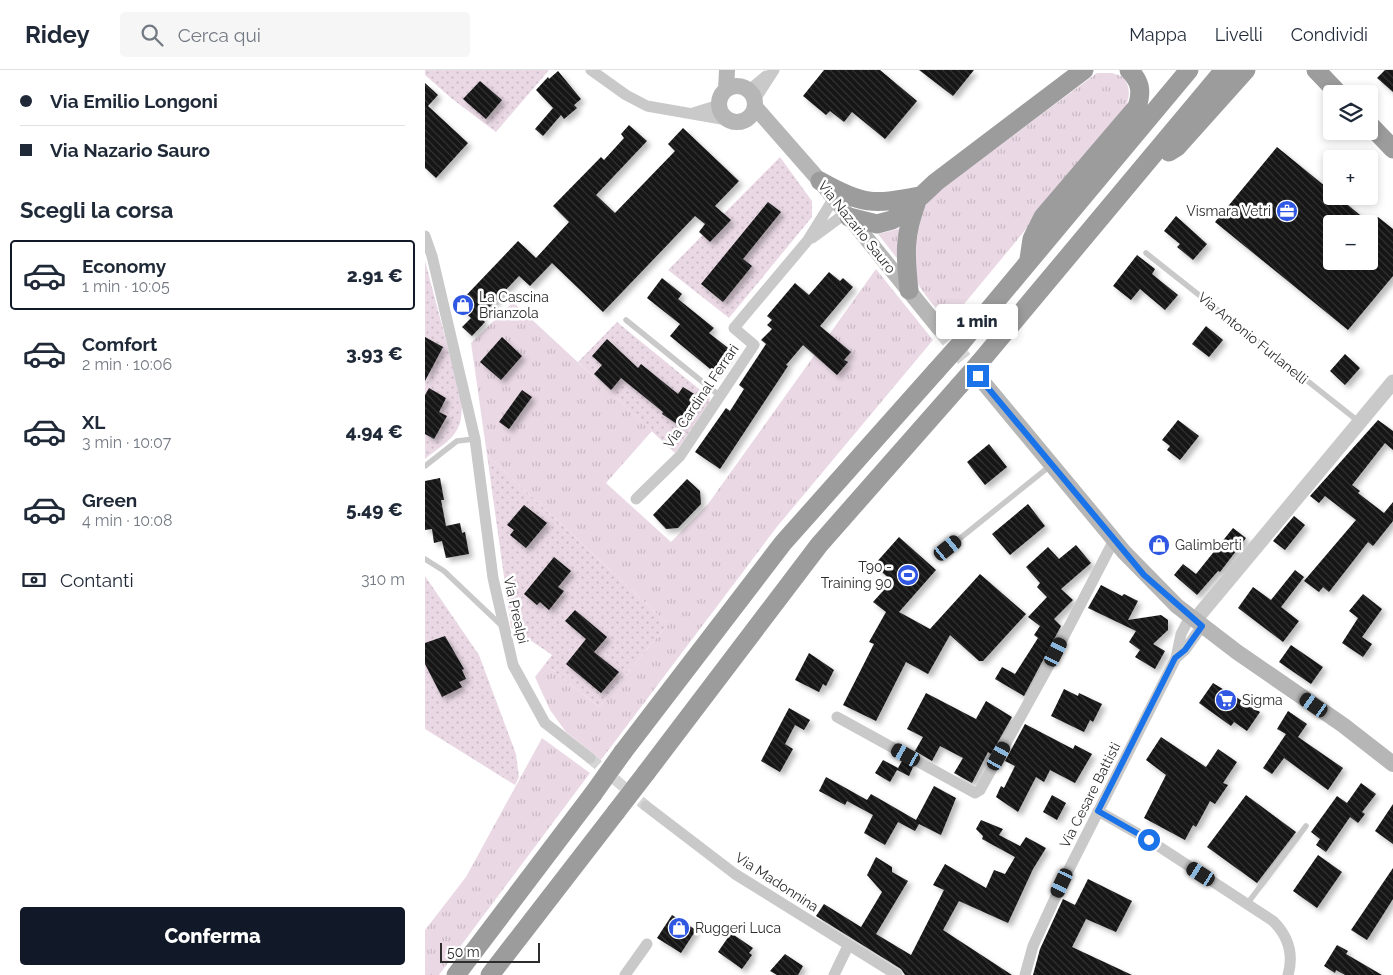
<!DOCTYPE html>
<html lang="it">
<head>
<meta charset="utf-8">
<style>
	body { margin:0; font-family:Raleway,sans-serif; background:#f6f6f7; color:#1f2937; height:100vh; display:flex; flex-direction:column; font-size:19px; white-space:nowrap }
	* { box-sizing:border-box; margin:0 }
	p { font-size:16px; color:#747a83 }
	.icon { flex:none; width:28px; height:28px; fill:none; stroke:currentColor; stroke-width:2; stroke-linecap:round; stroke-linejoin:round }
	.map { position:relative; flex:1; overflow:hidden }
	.sheet { display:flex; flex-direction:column; background:#fff; width:425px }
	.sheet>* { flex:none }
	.hud { display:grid; align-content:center; height:110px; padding:0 20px; background:#fff }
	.controls { position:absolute; left:898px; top:15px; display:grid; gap:10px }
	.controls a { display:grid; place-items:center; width:55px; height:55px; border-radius:5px; background:#fff; box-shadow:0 2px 8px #0003; font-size:25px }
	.scale { position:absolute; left:15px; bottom:12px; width:100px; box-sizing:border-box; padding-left:5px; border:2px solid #2c2c2c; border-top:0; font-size:14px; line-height:18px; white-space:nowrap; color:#2c2c2c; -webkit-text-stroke:4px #fff; paint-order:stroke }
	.end { position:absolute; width:22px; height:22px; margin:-11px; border:6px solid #1a73e8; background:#fff; box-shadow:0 0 0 2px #fff }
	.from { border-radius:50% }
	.bubble { position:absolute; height:35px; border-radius:5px; background:#fff; box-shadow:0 2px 8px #0003; font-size:16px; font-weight:800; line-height:35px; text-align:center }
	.car { position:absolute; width:15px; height:30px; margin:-15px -8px; border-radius:6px; box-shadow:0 0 4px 1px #0007; background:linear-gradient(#222 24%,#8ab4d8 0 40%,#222 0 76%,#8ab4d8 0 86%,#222 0) }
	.hud b { display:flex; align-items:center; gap:18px; height:48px; font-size:19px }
	.hud b+b { border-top:1px solid #e0e1e3 }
	.hud i { width:12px; height:12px; background:#1f2937 }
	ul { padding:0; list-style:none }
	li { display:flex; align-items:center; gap:15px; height:70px; margin:0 10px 8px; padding:0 10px; border:2px solid transparent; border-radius:5px }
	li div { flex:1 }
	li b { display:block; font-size:19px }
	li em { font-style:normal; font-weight:800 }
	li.active { border-color:#111827 }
	li>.icon { width:45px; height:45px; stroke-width:1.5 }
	h2 { padding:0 20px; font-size:22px; line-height:60px }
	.pay { display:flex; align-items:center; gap:12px; height:55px; padding:0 20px; font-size:19px }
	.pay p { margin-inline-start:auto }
	.cta { display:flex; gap:10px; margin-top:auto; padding:10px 20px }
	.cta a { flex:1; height:58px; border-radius:5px; background:#111827; color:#fff; font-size:20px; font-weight:800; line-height:58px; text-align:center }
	header { display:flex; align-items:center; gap:30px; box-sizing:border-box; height:70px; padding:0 25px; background:#fff; border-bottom:1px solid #e0e1e3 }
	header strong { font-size:24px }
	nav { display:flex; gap:28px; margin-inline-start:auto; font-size:18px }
	.search { width:350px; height:45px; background:#f6f6f7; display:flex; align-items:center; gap:12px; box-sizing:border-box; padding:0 18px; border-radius:5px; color:#747a83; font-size:19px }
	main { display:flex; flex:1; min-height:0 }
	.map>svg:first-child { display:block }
</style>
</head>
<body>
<header>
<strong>Ridey</strong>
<div class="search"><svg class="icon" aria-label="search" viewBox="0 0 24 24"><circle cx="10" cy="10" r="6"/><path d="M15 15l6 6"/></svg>Cerca qui</div>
<nav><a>Mappa</a><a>Livelli</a><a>Condividi</a></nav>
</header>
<main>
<section class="sheet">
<div class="hud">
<b><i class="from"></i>Via Emilio Longoni</b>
<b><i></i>Via Nazario Sauro</b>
</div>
<h2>Scegli la corsa</h2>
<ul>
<li class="active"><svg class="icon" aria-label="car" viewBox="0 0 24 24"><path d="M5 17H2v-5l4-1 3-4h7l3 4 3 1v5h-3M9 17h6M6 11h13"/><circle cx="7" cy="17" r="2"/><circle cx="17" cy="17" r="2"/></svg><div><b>Economy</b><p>1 min · 10:05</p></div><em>2.91 €</em></li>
<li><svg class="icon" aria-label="car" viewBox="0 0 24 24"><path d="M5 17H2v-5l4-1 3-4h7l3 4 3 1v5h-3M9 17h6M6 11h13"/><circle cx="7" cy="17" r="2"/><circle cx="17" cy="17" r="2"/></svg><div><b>Comfort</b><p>2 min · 10:06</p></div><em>3.93 €</em></li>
<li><svg class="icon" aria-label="car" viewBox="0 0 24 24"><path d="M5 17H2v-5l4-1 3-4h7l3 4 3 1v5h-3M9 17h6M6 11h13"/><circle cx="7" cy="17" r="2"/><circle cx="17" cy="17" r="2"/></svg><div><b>XL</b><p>3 min · 10:07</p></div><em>4.94 €</em></li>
<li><svg class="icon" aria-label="car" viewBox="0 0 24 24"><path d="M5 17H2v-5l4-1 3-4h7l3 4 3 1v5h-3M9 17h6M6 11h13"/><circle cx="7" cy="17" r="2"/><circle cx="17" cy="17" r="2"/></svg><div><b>Green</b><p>4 min · 10:08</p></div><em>5.49 €</em></li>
</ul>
<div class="pay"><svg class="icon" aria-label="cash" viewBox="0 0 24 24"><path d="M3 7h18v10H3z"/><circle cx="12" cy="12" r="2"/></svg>Contanti<p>310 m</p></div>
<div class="cta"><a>Conferma</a></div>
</section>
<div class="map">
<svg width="968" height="905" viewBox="0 0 968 905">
	<defs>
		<pattern id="grass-tufts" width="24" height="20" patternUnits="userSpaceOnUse" patternTransform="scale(1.25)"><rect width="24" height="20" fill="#ead9e5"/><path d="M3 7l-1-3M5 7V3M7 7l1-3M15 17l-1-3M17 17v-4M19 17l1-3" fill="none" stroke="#c9bac5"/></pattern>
		<pattern id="garden-dots" width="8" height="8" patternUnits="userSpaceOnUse" patternTransform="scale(1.25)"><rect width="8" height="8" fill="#ead9e5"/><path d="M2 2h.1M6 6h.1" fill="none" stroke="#c9bac5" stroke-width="1.8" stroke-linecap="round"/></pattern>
		<pattern id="building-back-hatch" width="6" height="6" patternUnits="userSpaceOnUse" patternTransform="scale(1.25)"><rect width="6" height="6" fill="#131313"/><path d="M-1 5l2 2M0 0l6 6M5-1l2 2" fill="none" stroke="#363636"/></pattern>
		<filter id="shadow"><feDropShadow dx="4" dy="4" stdDeviation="2.5" flood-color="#0004"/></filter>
	</defs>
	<rect width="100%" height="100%" fill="#fff"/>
	<!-- grass -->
	<path fill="url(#grass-tufts)" d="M672 3H687L699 7C706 20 705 27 699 41L525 251 507 234 494 216 487 195 497 141 508 125Z
		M477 158 474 191 453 164Z
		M451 199 508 270 351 458 176 690 141 662 125 640 110 607 120 594 174 637 243 554 62 385 46 273 88 232 227 361 181 413 246 472 283 434Z
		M117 668 165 703 14 905H0V860L41 807Z"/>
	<!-- garden -->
	<path fill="url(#garden-dots)" d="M0 0H124L71 62 26 28 0 5Z
		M355 87 387 131V147L304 248 243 200Z
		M0 191 36 327C40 363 27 368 0 389Z
		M192 252 285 328 284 333 250 383 153 292Z
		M62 385 243 554 174 637 120 594 127 585 86 557Z
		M0 506 54 585 91 684 94 707 90 715 0 659Z"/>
	<!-- building -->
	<path fill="url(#building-back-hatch)" filter="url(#shadow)" d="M399 0H455L492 31 460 69 427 42 419 52 405 41 401 45 378 26Z
		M494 0H549L528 26Z
		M960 0H968V22L952 8Z
		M133 1 156 29 149 35 152 38 139 49 136 45 118 66 110 59 128 38 111 20 123 7 124 9Z
		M55 11 77 30 61 49 38 29Z
		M0 13 13 25 3 36 43 73 11 108 0 98Z
		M204 55 222 71 171 125 190 143 250 81 243 74 258 58 314 111 290 136 306 150 285 172 274 162 280 154 270 146 178 242 127 193 105 216 94 206 55 247 60 252 47 266 37 257 46 248 32 235 93 171 111 188 144 152 128 136 176 87 179 90 199 68 196 64Z
		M852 77 906 121V126H912L946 154H906V191H944V159L953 147 968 159V206L923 260 790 152Z
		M343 132 356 142 318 189 327 196 298 232 276 214Z
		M751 146 782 174 768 190 752 177 755 174 739 161Z
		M712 185 730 199 727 204 753 225 740 240 715 219 706 230 688 216Z
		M404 202 415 211 418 208 428 217 395 256 426 282 419 290 423 292 412 305 378 275 361 295 363 296 295 399 270 382 301 338 305 341 319 319 314 315 341 274 336 270 347 259 342 255 347 250 342 246 370 213 384 225Z
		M237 208 257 224 253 229 289 258 284 263 307 281 290 303 245 266 255 254 222 228Z
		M781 256 798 270 784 287 767 274Z
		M0 267 18 277 0 311Z
		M77 267 97 286 76 310 55 292Z
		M182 269 213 298 216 294 253 324 258 317 274 327 255 356 237 344 238 342 196 308 186 320 169 304 177 295 167 286Z
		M920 284 935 298 920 315 905 301Z
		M4 318 21 328 14 342 22 346 9 369 0 364V325Z
		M97 320 107 327 84 359 74 352Z
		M753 350 774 366 755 390 742 380 745 376 737 370Z
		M953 350 968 361V380L960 373 927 415 935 421 933 423 959 443 968 432V451L948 476 943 472 904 522 898 517 894 522 879 511 931 450 900 426 894 433 885 426Z
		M564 374 582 397 560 415 542 392Z
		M15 408 19 430H16L21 456 35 453 37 463 40 462 44 484 21 488 17 471 9 473 7 459 0 460V411Z
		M262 409 275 421 276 434 253 458 241 459 228 445Z
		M603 434 620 456 585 485 567 464Z
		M99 435 122 453 101 478 85 465 89 460 82 455Z
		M869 446 880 455 860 480 848 471Z
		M808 458 821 468 795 502 793 501 772 525 749 505 758 494 771 504Z
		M474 467 511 500 474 542 505 559 555 504 601 544 558 591H554L525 565 503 604 481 592 451 651 418 635 449 574 444 572 461 542 448 532 467 511 449 495Z
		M651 475 666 493 636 519 648 530 629 549 636 556 599 626 570 609 577 597 590 604 613 568 609 565 615 556 603 547 622 527 612 517 615 513 601 497 623 477 634 489Z
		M129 487 146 501 133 517 139 521 124 540 115 532 112 535 99 524Z
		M870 500 879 507 856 537 874 551 858 572 813 538 828 517 846 530Z
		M676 515 697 526 699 524 713 531 703 550 736 545 743 550V560L728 574 740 581 730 599 710 587 715 580 704 572 711 561 663 538Z
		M938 524 957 539 937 567 947 574 938 587 917 573 933 548 924 541Z
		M150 540 182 567 169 582 194 602 176 623 141 594 161 569 140 551Z
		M20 566 39 599 37 600 41 609 34 612 37 617 17 627 0 594V573Z
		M866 575 898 597 886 614 854 592Z
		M384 583 409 600 401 616 398 614 394 622 370 610Z
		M788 613 835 642 822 661 809 652 806 656 774 633Z
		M639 619 653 626 654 623 677 634 668 652 665 650 659 662 626 646Z
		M501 623 551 649 561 631 587 647 566 684 563 682 547 713 529 703 538 688 515 676 507 691 490 681 498 667 482 659Z
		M364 638 385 650 379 660 370 655 360 674 368 679 355 702 336 691Z
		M863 641 882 654 873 667 918 698 903 720 859 688 847 704 838 698 861 664 852 659Z
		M600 654 648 679 650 675 667 684 650 713 625 700 619 712 611 707 593 742 571 727 576 716 579 718 590 696 580 691Z
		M736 667 781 697 793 679 812 692 798 713 803 715 790 734 785 731 771 757 768 755 760 770 719 748 741 705 721 690Z
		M458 690 473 698 477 691 488 697 484 706 472 700 465 712 450 703Z
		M401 707 442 730 446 724 491 750 509 716 531 728 516 765 494 754 490 761 473 752 460 775 439 763 448 745 422 731 420 735 394 721Z
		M936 713 951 724 937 742 940 744 933 753 925 747 901 782 891 775 895 769 886 762 912 726 922 733Z
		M627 725 641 733 632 750 618 742Z
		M821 725 871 762 832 813 782 777Z
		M968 734V774L950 761Z
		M556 750 578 759 574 765 595 776 601 767 621 778 608 799 583 853 534 831 518 860 587 905H480L476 899 391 846 399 834 436 857 457 822 442 805 451 787 467 797V802L483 811 451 864 486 885 519 820 508 815 520 794 561 818 569 800 580 804 590 787 557 769 558 766 551 759Z
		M893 785 917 802 892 838 868 821Z
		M968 798V829L942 870 926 860Z
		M663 809 707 831 691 862 661 849 647 877 707 905H608L615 879 638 829 650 835Z
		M247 845 271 860 256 883 232 868Z
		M306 863 328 878 324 883 327 885 317 899 293 882Z
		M912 875 923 881 921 884 957 905H920L911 900 910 903 899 896Z
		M360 884 378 896 373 905H352L345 901Z"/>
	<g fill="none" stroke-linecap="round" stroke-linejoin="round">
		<!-- minor-tunnel -->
		<path stroke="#d5d5d5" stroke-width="11" stroke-dasharray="11 5.5" stroke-linecap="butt" d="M165 688 221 736"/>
		<!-- secondary-tunnel -->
		<path stroke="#d5d5d5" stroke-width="16" stroke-dasharray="16 8" stroke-linecap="butt" d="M514 258 553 306"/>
		<!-- service -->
		<path stroke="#c9c9c9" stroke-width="5.5" d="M721 183 933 351
			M201 250 295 326
			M0 396 32 371 50 369
			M523 478 625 396
			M0 489 19 501 77 556
			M822 834 881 756"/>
		<!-- minor -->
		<path stroke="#c9c9c9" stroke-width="11" d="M166 0 201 25 222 36 302 50
			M323 21 341 6
			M329 31 349 0
			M268 43 294 35
			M0 166 7 186 50 369 68 508 88 595 120 653 165 688
			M387 168 421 143
			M211 429 255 386 329 275 309 258 383 170 409 128
			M751 588 760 580 777 556
			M412 647 550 723 555 720 622 599 689 470
			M221 736 310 804 472 905
			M673 741 724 770 848 851C863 866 869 884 863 905
			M200 905 222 874
			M409 905 423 876
			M600 905 608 876 637 813 751 588 756 564 765 547"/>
		<!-- tertiary -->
		<path stroke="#c9c9c9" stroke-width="15" d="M770 550 968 312"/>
		<!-- secondary -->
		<path stroke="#b6b6b6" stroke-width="16" d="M294 34a18 18 0 1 1 36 0a18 18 0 1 1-36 0Z
			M301 20 302 0
			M330 37 395 111 514 258
			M553 306 699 482 752 536 812 582 918 655 968 694"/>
		<!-- trunk -->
		<path stroke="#9c9c9c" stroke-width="19" d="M891 0 914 24
			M944 54 968 79
			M744 82 752 77 821 0
			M395 111C438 135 447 135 494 126
			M424 147 452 154 467 150 477 144 511 112 659 0
			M604 189 607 169 618 147 712 37C717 22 716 12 704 0
			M484 220C480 185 479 165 492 131
			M536 273 764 0
			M555 292 799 0
			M198 682 358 473 511 301
			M221 703 394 475 534 316
			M31 905 168 724
			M65 905 191 742"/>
		<!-- trunk-bridge -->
		<path stroke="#9c9c9c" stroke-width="19" d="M511 301 536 273
			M534 316 555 292
			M168 724 198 682
			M191 742 221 703"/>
	</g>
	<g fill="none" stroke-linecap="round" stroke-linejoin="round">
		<!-- route -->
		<path stroke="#1a73e8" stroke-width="6" d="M553 306 719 505 777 556 760 580 750 588 673 741 724 770"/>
	</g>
	<!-- icons -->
	<defs>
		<g id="office-disc" transform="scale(1.125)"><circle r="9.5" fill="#2f57e2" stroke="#fff"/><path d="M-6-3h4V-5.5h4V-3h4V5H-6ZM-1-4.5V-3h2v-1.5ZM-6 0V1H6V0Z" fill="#fff"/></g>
		<g id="shop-disc" transform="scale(1.125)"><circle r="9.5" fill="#2f57e2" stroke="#fff"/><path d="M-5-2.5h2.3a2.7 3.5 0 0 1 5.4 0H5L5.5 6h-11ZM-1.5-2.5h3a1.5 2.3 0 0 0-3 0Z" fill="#fff"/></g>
		<g id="stadium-disc" transform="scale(1.125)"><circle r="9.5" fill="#2f57e2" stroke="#fff"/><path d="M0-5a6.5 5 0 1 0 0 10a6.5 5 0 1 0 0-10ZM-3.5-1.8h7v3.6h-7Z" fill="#fff"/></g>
		<g id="supermarket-disc" transform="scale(1.125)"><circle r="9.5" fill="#2f57e2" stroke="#fff"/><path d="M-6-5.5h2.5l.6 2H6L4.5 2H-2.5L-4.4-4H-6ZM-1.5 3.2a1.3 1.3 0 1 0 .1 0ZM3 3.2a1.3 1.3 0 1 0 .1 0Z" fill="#fff"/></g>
	</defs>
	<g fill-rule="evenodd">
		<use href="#office-disc" x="862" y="141"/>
		<use href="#shop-disc" x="38" y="235"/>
		<use href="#shop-disc" x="734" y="475"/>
		<use href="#stadium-disc" x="483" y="505"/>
		<use href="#supermarket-disc" x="801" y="630"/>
		<use href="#shop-disc" x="254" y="858"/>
	</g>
	<g text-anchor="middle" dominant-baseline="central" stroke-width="5" stroke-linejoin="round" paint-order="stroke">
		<!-- poi labels -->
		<g font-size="14" fill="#2c2c2c" stroke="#fff" text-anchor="start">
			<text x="846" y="141" text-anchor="end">Vismara Vetri</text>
			<text x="54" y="227">La Cascina<tspan x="54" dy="16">Brianzola</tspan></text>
			<text x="750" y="475">Galimberti</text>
			<text x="467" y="497" text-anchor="end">T90 -<tspan x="467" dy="16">Training 90</tspan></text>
			<text x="817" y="630">Sigma</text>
			<text x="270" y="858">Ruggeri Luca</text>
		</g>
		<!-- street labels -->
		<g font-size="14" fill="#2c2c2c" stroke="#fff">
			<text transform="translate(432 157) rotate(51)">Via Nazario Sauro</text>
			<text transform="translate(828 268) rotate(39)">Via Antonio Furlanelli</text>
			<text transform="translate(276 326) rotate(-56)">Via Cardinal Ferrari</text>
			<text transform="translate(91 540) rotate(77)">Via Prealpi</text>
			<text transform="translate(665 725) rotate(-63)">Via Cesare Battisti</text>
			<text transform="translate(352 812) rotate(33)">Via Madonnina</text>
		</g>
	</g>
</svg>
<div class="controls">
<a><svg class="icon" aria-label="layers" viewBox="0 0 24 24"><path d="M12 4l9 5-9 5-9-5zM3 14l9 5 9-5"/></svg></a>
<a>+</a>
<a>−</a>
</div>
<div class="scale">50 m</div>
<i class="end from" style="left:724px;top:770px"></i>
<i class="end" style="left:553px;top:306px"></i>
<div class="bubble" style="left:511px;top:234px;width:82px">1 min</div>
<i class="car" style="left:523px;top:478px;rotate:51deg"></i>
<i class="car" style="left:631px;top:582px;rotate:27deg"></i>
<i class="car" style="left:889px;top:635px;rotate:305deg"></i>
<i class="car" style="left:481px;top:685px;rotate:299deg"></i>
<i class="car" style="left:574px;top:686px;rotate:29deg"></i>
<i class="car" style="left:776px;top:804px;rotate:303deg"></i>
<i class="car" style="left:637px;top:813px;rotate:205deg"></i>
</div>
</main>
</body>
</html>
